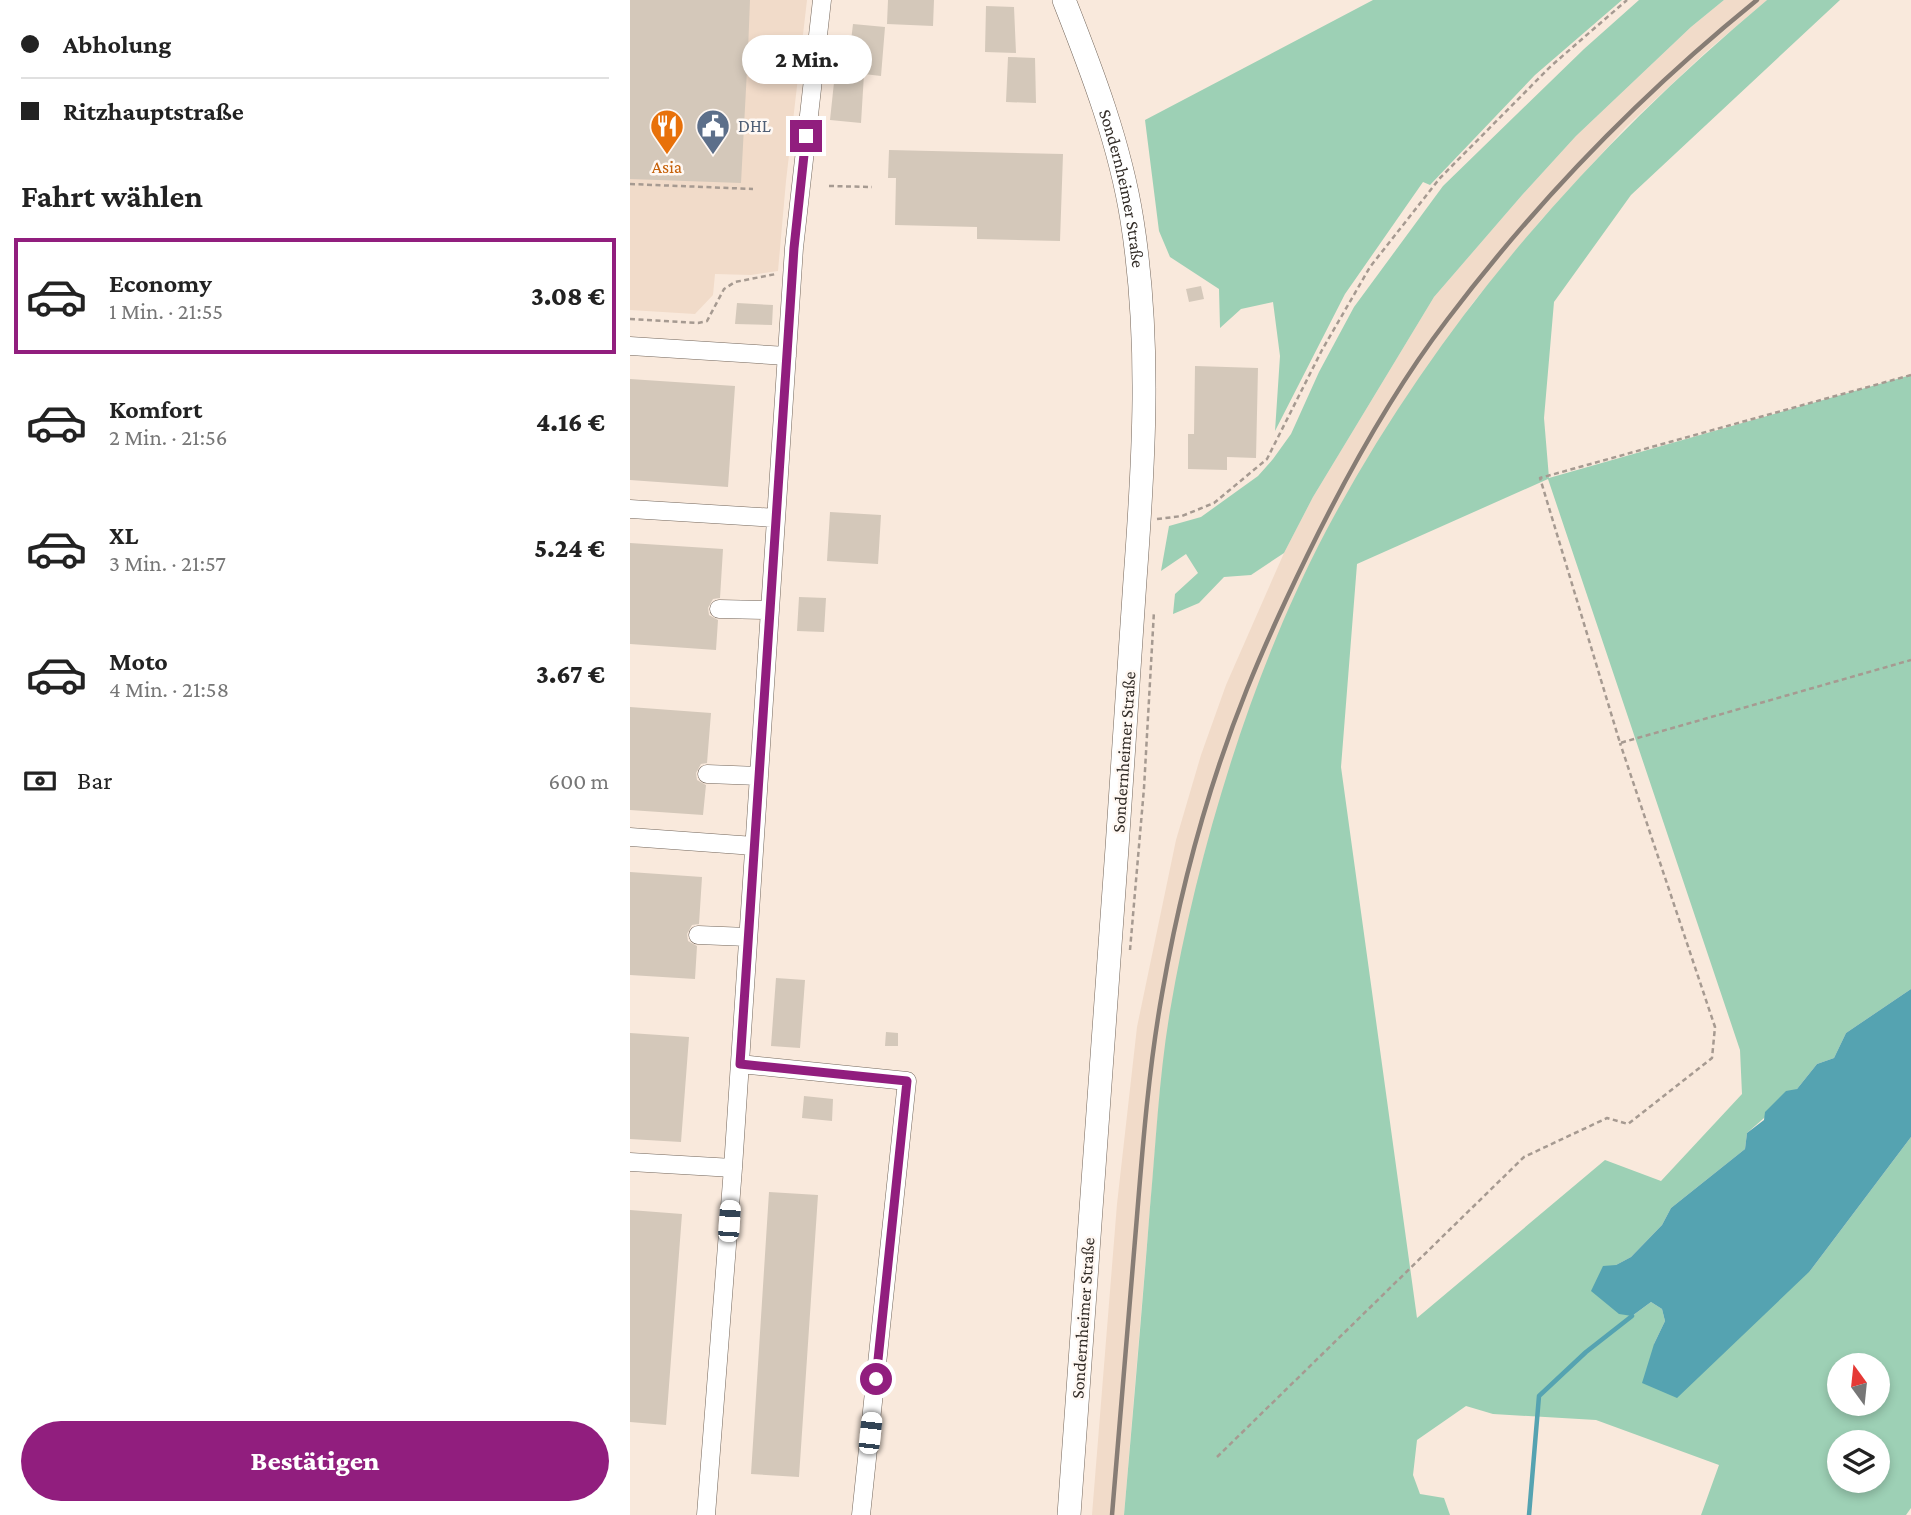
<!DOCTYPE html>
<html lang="de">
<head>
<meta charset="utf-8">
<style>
	body { margin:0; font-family:"Crimson Pro",serif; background:#f6f6f6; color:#222; height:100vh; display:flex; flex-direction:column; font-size:26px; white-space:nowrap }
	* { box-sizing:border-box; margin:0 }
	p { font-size:23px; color:#767676 }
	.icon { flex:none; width:38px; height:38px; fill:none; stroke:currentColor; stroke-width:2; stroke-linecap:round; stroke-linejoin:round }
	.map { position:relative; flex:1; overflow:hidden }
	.details { display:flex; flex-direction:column; background:#fff; width:630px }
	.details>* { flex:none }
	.hud { display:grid; align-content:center; height:154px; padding:0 21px; background:#fff }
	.needle { width:46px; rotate:345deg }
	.tools { position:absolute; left:1197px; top:1353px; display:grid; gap:14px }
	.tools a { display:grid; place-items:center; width:63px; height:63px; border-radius:50%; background:#fff; box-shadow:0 4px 10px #0003; font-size:35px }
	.end { position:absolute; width:32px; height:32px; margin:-16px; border:9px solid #911e7e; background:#fff; box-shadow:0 0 0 4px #fff }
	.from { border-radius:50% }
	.bubble { position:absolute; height:49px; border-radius:24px; background:#fff; box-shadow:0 4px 10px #0003; font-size:23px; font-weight:800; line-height:49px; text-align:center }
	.car { position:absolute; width:21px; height:42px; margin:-21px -10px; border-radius:9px; box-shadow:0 0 5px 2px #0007; background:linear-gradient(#fff 24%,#345 0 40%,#fff 0 76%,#345 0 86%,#fff 0) }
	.hud b { display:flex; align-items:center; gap:24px; height:66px; font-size:26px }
	.hud b+b { border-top:2px solid #e0e0e0 }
	.hud i { width:18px; height:18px; background:#222 }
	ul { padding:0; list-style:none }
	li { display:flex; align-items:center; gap:21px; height:116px; margin:0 14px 10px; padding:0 7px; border:4px solid transparent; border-radius:0px }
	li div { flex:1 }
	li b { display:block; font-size:26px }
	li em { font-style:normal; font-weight:800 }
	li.current { border-color:#911e7e }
	li>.icon { width:63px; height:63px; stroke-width:1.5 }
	h2 { padding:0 21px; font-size:32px; line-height:84px }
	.pay { display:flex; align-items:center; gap:18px; height:77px; padding:0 21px; font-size:26px }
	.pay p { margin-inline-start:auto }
	.cta { display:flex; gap:14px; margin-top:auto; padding:14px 21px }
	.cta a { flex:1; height:80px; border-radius:42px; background:#911e7e; color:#fff; font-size:28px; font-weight:800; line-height:80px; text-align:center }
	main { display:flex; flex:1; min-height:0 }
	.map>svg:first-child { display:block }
</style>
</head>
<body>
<main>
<section class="details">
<div class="hud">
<b><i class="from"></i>Abholung</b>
<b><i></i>Ritzhauptstraße</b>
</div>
<h2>Fahrt wählen</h2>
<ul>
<li class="current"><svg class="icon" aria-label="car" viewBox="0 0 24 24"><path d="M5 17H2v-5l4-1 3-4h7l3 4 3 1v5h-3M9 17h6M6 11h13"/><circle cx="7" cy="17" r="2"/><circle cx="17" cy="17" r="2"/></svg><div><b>Economy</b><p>1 Min. · 21:55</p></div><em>3.08 €</em></li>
<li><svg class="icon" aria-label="car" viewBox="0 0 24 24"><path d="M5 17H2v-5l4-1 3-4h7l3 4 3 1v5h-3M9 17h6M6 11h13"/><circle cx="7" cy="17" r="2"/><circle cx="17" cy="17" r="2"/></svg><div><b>Komfort</b><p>2 Min. · 21:56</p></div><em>4.16 €</em></li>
<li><svg class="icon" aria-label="car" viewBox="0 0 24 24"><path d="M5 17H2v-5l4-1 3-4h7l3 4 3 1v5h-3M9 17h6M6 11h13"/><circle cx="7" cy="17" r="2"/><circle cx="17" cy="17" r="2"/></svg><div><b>XL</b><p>3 Min. · 21:57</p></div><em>5.24 €</em></li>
<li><svg class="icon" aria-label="car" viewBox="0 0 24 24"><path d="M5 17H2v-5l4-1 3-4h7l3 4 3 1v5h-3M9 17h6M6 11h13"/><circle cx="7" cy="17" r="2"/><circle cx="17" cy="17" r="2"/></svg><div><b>Moto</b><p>4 Min. · 21:58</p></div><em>3.67 €</em></li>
</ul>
<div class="pay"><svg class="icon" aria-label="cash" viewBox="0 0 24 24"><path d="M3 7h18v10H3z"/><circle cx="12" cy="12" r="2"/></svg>Bar<p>600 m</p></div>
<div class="cta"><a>Bestätigen</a></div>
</section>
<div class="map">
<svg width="1281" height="1515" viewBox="0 0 1281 1515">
	<rect width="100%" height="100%" fill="#f9e9dc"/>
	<!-- built -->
	<path fill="#f1dbc9" d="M0 0H177L156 181 148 271 121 275 85 274 83 295 65 314 0 310Z
		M1094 0H1137L1077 51 996 127 911 220 842 304 774 401 733 466 662 603 626 692 595 784 573 859 554 946 540 1014 530 1091 494 1515H462L487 1204 507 1027 546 840 571 755 596 685 654 553 683 497 804 297 893 194 946 136 1061 27Z"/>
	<!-- green -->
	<path fill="#9dd0b5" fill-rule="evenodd" d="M743 0H992L905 75 800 185 793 182 715 294 645 431 650 356 643 302 611 309 590 328 589 289 540 257 529 231 515 120Z
		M1009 0H1094L1061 27 946 136 893 194 804 297 683 497 654 553 621 575 594 577 569 603 543 614 545 594 568 573 556 554 531 571 539 526 571 517 628 476 643 459 661 434 689 372 724 307 813 186 954 49Z
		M1137 0H1210L1001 195 924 302 914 418 919 478 1281 375V989L1216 1033 1204 1058 1187 1064 1167 1089 1117 1133 1115 1149 1041 1208 1032 1225 1001 1257 986 1265 1002 1316 1021 1302 1032 1309 1035 1321 1024 1344 1180 1271 1281 1137V1508L1276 1515H1071L1089 1465 966 1420 863 1414 836 1406 787 1440 783 1475 790 1494 814 1498 820 1515H494C503 1412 512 1310 520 1207 526 1142 529 1076 540 1011 567 853 621 673 696 531 806 324 958 150 1137 0ZM918 479 1110 1050 1112 1094 1031 1181 975 1160 787 1318 711 767 727 564ZM1209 1365H1248V1404H1209ZM1209 1442H1248V1480H1209Z"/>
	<!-- water -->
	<path fill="#55a3b1" d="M1281 989V1137L1180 1271 1047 1398 1012 1383 1024 1344 1035 1321 1032 1309 1021 1302 1002 1316 989 1314 961 1291 973 1266 986 1265 1001 1257 1032 1225 1041 1208 1115 1149 1117 1133 1134 1120 1135 1112 1156 1091 1167 1089 1187 1064 1204 1058 1216 1033Z"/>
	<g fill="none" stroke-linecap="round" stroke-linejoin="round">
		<!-- stream -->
		<path stroke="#55a3b1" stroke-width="4.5" d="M899 1515 909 1396 956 1352 1002 1316"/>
	</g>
	<!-- building -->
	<path fill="#d4c8ba" d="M0 0H120L118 51H128L127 70H117L111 183 0 179Z
		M258 0H304L303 26 257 24Z
		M356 6 384 7 386 53 355 52Z
		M223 24 255 27 251 76 234 74 231 123 200 120 205 73 217 74Z
		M378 57 405 58 406 103 376 102Z
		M259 150 433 154 430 241 347 239V227L265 225 266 178H258Z
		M571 286 574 299 559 302 556 289Z
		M107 303 143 305 142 325 105 324Z
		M565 366 628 368 626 458 597 457V470L558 469V434H564Z
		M0 379 105 386 98 487 0 480Z
		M200 512 251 515 248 564 197 561Z
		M0 543 93 549 90 598 83 599 78 608 79 615 88 620 86 650 0 644Z
		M169 597 196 598 194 632 167 631Z
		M0 707 81 713 77 763 71 764 66 773 67 780 76 785 73 815 0 810Z
		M0 872 72 877 69 924 62 925 57 934 58 941 67 946 65 979 0 975Z
		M146 978 175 980 170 1048 141 1046Z
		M256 1032 268 1033V1046H255Z
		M0 1033 59 1037 51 1142 0 1139Z
		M174 1096 203 1099 202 1121 172 1118Z
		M139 1192 188 1195 169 1477 121 1474Z
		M0 1210 52 1214 36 1425 0 1422Z"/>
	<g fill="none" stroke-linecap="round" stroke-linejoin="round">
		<!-- minor casing -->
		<g stroke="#73665b" stroke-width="19">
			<path id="minor" d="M0 346 157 356
				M0 509 146 518
				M89 609 140 610
				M77 774 129 776
				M0 837 124 846
				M68 935 118 937
				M110 1064 277 1081 231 1515
				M0 1162 103 1168 76 1515
				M103 1168 164 248 192 0"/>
		</g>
		<!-- major casing -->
		<g stroke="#73665b" stroke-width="24">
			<g id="major">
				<path id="s1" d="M434 0C462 71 490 144 502 220 521 340 514 459 505 580 499 669 493 759 487 848 471 1070 455 1293 439 1515"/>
			</g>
		</g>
		<!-- path -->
		<path stroke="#a69a91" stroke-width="2.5" stroke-dasharray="5 3.5" stroke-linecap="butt" d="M0 184 123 189
			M199 186 242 187
			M0 319 68 323 77 321 94 289 105 282 146 274
			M1281 375 910 478 990 743 1281 660
			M527 519 552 516 584 503 637 459 692 350 740 267 810 178 921 66 997 0
			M500 950 514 788 524 611
			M587 1457 894 1157 977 1118 998 1124 1082 1058 1085 1027 990 743"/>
		<!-- minor -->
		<use href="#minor" stroke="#fff" stroke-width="18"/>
		<!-- major -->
		<use href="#major" stroke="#fff" stroke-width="23"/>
		<!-- rail -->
		<path stroke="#877d75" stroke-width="4.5" d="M482 1515C490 1415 498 1315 507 1216 513 1142 519 1067 532 994 550 890 578 786 617 689 635 644 656 599 677 556 717 474 762 392 817 320 907 201 1011 94 1127 0"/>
	</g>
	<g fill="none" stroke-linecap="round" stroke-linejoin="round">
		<!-- route -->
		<path stroke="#911e7e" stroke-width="9" d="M176 136 164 248 110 1064 277 1081 246 1379"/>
	</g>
	<!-- icons -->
	<defs>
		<g id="restaurant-pin" transform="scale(1.75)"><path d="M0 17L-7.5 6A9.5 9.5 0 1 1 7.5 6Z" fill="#e8710a" stroke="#fff8f3"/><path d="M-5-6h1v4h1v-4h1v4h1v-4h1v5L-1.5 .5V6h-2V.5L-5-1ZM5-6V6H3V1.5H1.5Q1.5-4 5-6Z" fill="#fff"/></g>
		<g id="civic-pin" transform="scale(1.75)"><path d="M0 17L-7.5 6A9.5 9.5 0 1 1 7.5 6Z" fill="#5c6f8a" stroke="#fff8f3"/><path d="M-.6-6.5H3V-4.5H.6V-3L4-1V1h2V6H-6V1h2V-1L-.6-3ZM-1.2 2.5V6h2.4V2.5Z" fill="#fff"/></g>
	</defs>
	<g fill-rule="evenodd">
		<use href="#restaurant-pin" x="37" y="126"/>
		<use href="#civic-pin" x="83" y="126"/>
	</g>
	<g text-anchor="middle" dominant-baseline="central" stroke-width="5" stroke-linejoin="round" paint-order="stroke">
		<!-- service labels -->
		<g font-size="18" fill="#4e5e75" stroke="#fff8f3" text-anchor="start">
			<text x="108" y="126">DHL</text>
		</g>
		<!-- food labels -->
		<g font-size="18" fill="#c56008" stroke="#fff8f3">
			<text x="37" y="167">Asia</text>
		</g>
		<!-- street labels -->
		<g font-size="18" fill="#332d28" stroke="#fff8f3">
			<text stroke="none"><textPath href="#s1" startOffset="198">Sondernheimer Straße</textPath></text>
			<text transform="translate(494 752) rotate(-86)">Sondernheimer Straße</text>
			<text transform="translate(453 1318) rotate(-86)">Sondernheimer Straße</text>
		</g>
	</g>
</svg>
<div class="tools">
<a><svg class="needle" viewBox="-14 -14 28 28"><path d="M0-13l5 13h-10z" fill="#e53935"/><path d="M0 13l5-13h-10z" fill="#767676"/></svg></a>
<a><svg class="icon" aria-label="layers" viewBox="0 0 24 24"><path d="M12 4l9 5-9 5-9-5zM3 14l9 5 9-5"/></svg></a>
</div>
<i class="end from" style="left:246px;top:1379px"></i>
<i class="end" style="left:176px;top:136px"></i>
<div class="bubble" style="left:112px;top:35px;width:130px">2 Min.</div>
<i class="car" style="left:99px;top:1221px;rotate:4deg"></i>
<i class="car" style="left:240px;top:1433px;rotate:6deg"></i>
</div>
</main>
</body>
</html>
